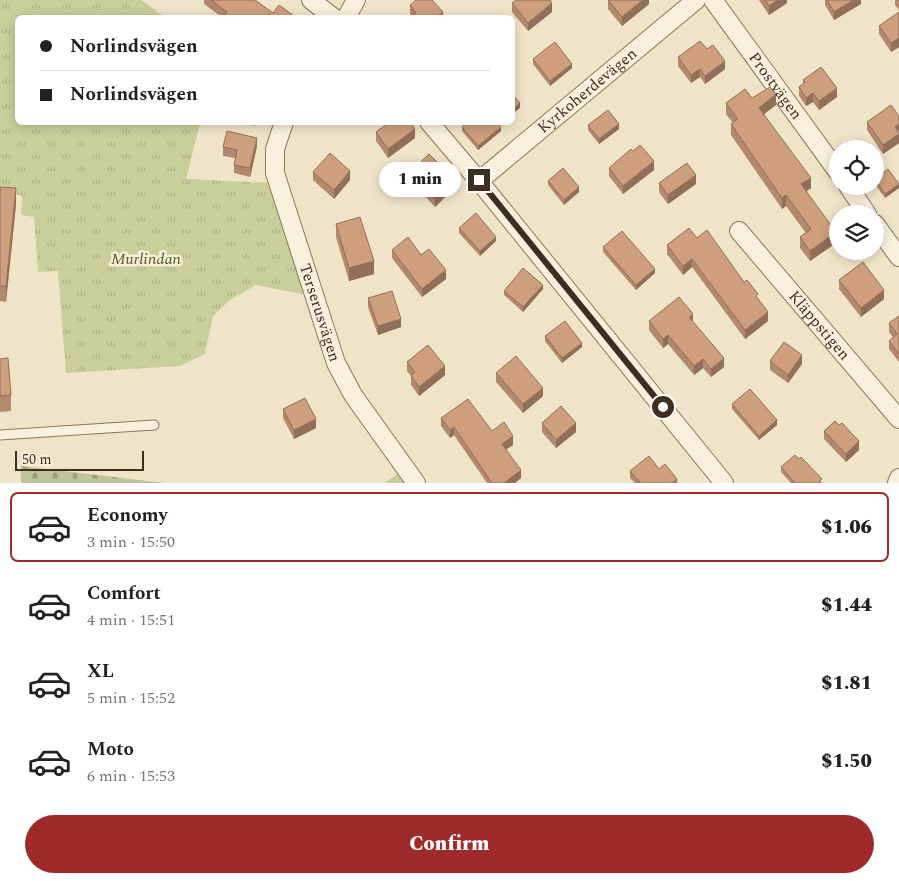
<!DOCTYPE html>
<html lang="en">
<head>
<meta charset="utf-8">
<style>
	body { margin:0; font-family:Spectral,serif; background:#f2f2f2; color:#202124; height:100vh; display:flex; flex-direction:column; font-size:19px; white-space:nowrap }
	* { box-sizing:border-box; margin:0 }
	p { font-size:16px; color:#757577 }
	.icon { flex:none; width:28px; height:28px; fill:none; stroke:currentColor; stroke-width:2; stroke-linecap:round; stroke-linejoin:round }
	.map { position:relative; height:483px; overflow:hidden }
	.details { display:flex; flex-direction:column; background:#fff; flex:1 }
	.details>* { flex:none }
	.guide { position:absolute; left:15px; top:15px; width:500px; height:110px; border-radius:8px; box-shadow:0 2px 12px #0003; display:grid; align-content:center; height:110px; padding:0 25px; background:#fff }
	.buttons { position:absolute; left:829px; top:140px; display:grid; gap:10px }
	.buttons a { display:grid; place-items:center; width:55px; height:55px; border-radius:50%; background:#fff; box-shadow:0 2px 12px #0003; font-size:25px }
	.scale { position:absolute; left:15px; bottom:12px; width:129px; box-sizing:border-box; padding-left:5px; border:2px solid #3d2e20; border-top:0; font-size:14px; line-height:18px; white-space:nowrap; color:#3d2e20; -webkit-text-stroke:4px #f7eed8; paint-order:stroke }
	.end { position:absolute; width:22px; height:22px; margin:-11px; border:6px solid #3d2e20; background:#fff; box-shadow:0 0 0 2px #fff }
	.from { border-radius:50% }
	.bubble { position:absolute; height:35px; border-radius:18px; background:#fff; box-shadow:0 2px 12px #0003; font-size:16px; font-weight:800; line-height:35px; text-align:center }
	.guide b { display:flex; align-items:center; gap:18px; height:48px; font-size:19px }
	.guide b+b { border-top:1px solid #e0e0e0 }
	.guide i { width:12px; height:12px; background:#202124 }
	ul { padding:9px 0 0; list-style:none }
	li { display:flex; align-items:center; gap:15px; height:70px; margin:0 10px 8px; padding:0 15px; border:2px solid transparent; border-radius:8px }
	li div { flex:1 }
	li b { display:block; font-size:19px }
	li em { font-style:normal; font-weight:800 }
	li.active { border-color:#9e2a2b }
	li>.icon { width:45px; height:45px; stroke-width:1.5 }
	.action { display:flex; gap:10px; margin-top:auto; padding:10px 25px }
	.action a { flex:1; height:58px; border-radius:30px; background:#9e2a2b; color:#fff; font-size:20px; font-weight:800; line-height:58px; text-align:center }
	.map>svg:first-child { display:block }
</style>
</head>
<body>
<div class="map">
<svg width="899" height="483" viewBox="0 0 899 483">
	<defs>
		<pattern id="cemetery-stones" width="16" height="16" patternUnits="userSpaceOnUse" patternTransform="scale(1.25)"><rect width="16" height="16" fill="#bfc49a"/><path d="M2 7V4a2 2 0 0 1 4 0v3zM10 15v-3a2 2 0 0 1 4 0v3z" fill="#9ca07d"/></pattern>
		<pattern id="park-tufts" width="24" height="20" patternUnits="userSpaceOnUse" patternTransform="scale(1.25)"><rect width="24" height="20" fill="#c9cf9b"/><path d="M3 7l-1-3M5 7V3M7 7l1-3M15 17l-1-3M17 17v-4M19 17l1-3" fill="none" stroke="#aeb285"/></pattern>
	</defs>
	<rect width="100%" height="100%" fill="#f0e4c8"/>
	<!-- grass -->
	<path fill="#c9cf9b" d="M399 473 407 483H385Z"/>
	<!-- cemetery -->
	<path fill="url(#cemetery-stones)" d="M21 466 165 483H21Z"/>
	<!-- park -->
	<path fill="url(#park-tufts)" d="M0 0H141L165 17 18 18V122L200 123 186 179 275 183 307 295 256 285 230 300 213 316 205 354 180 366 66 373 58 271 38 272 34 217 21 215 22 196 0 190Z"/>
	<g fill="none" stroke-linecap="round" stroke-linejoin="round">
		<!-- lane casing -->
		<g stroke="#8d765c" stroke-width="11">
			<path id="lane" d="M0 435 154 425"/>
		</g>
		<!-- street casing -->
		<g stroke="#8d765c" stroke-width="20">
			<g id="street">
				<path d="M311 0 334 18"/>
				<path id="s1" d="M713 0 838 172"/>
				<path d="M346 18 356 0"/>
				<path id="s2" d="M284 122 275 149V173L336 363 353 395 416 483"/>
				<path d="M429 122 479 181 724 483"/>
				<path id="s3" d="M479 181 696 0"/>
				<path d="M848 186 867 214"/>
				<path d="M875 224 899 257"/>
				<path id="s4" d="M739 231 899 419"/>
				<path d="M897 483 899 478"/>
			</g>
		</g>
		<!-- lane -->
		<use href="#lane" stroke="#faf1dc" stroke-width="9"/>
		<!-- street -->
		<use href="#street" stroke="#faf1dc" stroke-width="18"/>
	</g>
	<!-- wall -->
	<path fill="#b2896c" d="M204 0H255L273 13 294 18H223L204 4Z
		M608 0H649V4L622 26 608 9Z
		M759 0H787V3L769 15Z
		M825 0H861V4L834 20 825 5Z
		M895 0H899V10L895 5Z
		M512 3 552 12 528 31 512 12Z
		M410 5 443 18 412 16 410 14Z
		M899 12V47L891 52 879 34V26Z
		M707 49 725 69 705 84 700 77 691 83 678 66V57Z
		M533 59 572 68 550 86 533 64Z
		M803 80 837 97 819 110 813 102 806 106 799 96V87L803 84Z
		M752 98 776 105 764 114 811 188 806 191 836 243 810 261 800 248V237L806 233 786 206 782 209 731 135V124L733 123 726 114V103Z
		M248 122H257L255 126Z
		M467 122H503L499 126 501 131 478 150 462 131V127Z
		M867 122 899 133V143L883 154 867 130Z
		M588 125 619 129 599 144 588 130Z
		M376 132 415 138 388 158 376 141Z
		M257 146 250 177 234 173V165L235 158 223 156V147Z
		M609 168 654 170 623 194 609 176Z
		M313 172 350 180 334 199 313 180Z
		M441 175 438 178 446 196 435 207 422 193 417 197 406 185V176Z
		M875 180 899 188 885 198 875 184Z
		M548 181 579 192 564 205 548 185Z
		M659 183 696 184 668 204 659 192Z
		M0 187 16 204 6 302 0 301Z
		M336 224 374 274 349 281 336 237Z
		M459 228 496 241 480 256 459 233Z
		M697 238 744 282 758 299 768 321 745 339 692 267 683 275 667 254V245Z
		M603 247 655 273 636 290 603 252Z
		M392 250 421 255 446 279 422 297 392 258Z
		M839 280 884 299 861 317 839 289Z
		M543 289 523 312 504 295V291Z
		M368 298 401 327 378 335 368 307Z
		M899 316V362L889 349V341L893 337 889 332V323Z
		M649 321 693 322 724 367 711 377 703 368 694 375 668 344 663 348 649 330Z
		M545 336 582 347 562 363 545 341Z
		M0 359 11 395V411L0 412Z
		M770 361 802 364 788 383 770 370Z
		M407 362 445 375 419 396 411 385V376L407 371Z
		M496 373 543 396 523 413 496 382Z
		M732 404 777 425 759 440 732 409Z
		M283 409 316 428 294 439 283 418Z
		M441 418 492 431 513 445 506 449 521 478 515 483H487L454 435 450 438 441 426Z
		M542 423 576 432 556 448 542 432Z
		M824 431 859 450 846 462 824 439Z
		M799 459 822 483H791L781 472V467Z
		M630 471 677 483H635L630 478Z"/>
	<!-- shaded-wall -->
	<path fill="#916f58" d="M643 0H649V4L622 26V17Z
		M778 0H787V3L769 15V6Z
		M854 0H861V4L834 20V12Z
		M552 3V12L528 31V23Z
		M443 12V18H436Z
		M899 38V47L891 52V43Z
		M725 61V69L705 84V76Z
		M572 64V68L550 86V81Z
		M700 69V77L691 83V75Z
		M837 88V97L819 110V101Z
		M813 93V102L806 106V98Z
		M776 94V105L759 118V108Z
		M520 103V108L512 114V110Z
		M619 124V129L599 144V139Z
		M899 124V132L895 127Z
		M501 127V131L478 150V146Z
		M415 129V138L388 158V149Z
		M899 134V143L883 154V145Z
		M257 138V146L250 177V168Z
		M654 161V170L623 194V186Z
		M441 166V175L433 182V173Z
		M350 171V180L334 199V190Z
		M696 175V184L668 204V195Z
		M811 178V188L801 195V184Z
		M422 184V193L417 197V188Z
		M899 184V188L885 198V194Z
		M446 187V196L435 207V198Z
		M579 187V192L564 205V200Z
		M16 188V204L6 302V286Z
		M786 195V206L782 209V198Z
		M836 232V243L810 261V251Z
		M496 237V241L480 256V251Z
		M692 259V267L683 275V266Z
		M374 261V274L349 281V268Z
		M655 269V273L636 290V285Z
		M446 270V279L422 297V289Z
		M543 285V289L523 312V307Z
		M884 290V299L861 317V308Z
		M768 312V321L745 339V330Z
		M693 314V323L689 317Z
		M401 319V327L378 335V326Z
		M668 335V344L663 348V339Z
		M582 343V347L562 363V358Z
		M802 355V364L788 383V375Z
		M724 358V367L711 377V369Z
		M703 359V368L694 375V366Z
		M445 366V375L419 396V387Z
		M543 388V396L523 413V404Z
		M316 419V428L294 439V430Z
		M777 420V425L759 440V436Z
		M576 423V432L556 448V440Z
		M454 427V435L450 438V430Z
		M513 436V445L502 452V444Z
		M859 441V450L846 462V454Z
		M521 470V478L515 483H504Z
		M677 479V483H672Z"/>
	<!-- building -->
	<path fill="#cf9f7d" stroke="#916f58" d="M211 0H255L273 13 279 5 294 16 293 18H223L227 12Z
		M416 0H432L443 12 436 18H410L416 13 410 5Z
		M516 0H550L552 3 528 23 512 3Z
		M608 0H643L622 17Z
		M765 0H778L769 6Z
		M827 0H854L834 12Z
		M899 12V38L891 43 879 26Z
		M700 41 707 49 713 45 725 61 705 76 700 69 691 75 678 57Z
		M555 42 572 64 550 81 533 59Z
		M821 67 837 88 819 101 813 93 806 98 799 87 805 82 803 80Z
		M770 87 776 94 759 108 811 178 801 184 836 232 810 251 800 237 811 229 786 195 782 198 731 124 738 119 726 103 745 89 752 98Z
		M512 94 520 103 512 110Z
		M891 105 899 116V124L895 127 899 134 883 145 867 122Z
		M608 110 619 124 599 139 588 125Z
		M390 122H410L415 129 388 149 376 132Z
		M467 122H498L497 123 501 127 478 146 462 127Z
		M227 131 257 138 250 168 234 165 237 150 223 147Z
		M640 145 654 161 623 186 609 168 631 149 633 151Z
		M330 153 350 171 334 190 313 172Z
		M429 154 441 166 433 173 446 187 435 198 422 184 417 188 406 176Z
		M687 163 696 175 668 195 659 183Z
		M563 168 579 187 564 200 548 181Z
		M888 169 899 184 885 194 875 179Z
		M0 187 16 188 6 286H0Z
		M476 213 496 237 480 251 459 228Z
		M360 217 374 261 349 268 336 224Z
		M689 228 697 238 707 230 744 282 747 280 758 294 756 296 768 312 745 330 692 259 683 266 667 245Z
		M622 231 655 269 636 285 603 247Z
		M408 237 421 255 429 249 446 270 422 289 392 250Z
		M863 262 884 290 861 308 839 280Z
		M523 268 543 285 523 307 504 291Z
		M392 291 401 319 378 326 368 298Z
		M679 297 693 314 689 317 724 358 711 369 703 359 694 366 668 335 663 339 649 321Z
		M899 316V354L889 341 897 334 889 323Z
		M565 321 582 343 562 358 545 336Z
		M784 342 802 355 788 375 770 361Z
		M428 345 445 366 419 387 411 376 415 372 407 362Z
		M516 356 543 388 523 404 496 373Z
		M8 358 11 395 0 396V359Z
		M750 389 777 420 759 436 732 404Z
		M305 398 316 419 294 430 283 409Z
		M468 399 492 431 504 422 513 436 502 444 521 470 504 483H492L454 427 450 430 441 418Z
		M561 406 576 423 556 440 542 423Z
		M835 421 839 425 842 423 859 441 846 454 824 431Z
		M795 455 799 459 801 457 822 479 818 483H795L781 467Z
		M649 456 659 469 665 464 677 479 672 483H639L640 482 630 471Z"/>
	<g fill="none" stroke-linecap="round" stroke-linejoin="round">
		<!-- route -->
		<path stroke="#3d2e20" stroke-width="6" d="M479 180 663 407"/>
	</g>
	<g text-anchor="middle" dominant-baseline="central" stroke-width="5" stroke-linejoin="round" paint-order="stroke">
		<!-- street labels -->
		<g font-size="16" fill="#3d2e20" stroke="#f7eed8">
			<text stroke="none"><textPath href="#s1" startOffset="106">Prostvägen</textPath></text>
			<text stroke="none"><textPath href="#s3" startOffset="141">Kyrkoherdevägen</textPath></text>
			<text stroke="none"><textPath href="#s2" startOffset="199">Terserusvägen</textPath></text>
			<text stroke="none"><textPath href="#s4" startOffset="124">Kläppstigen</textPath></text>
		</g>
		<!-- park labels -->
		<g font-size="16" font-style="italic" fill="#4d5a26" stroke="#f7eed8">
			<text x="146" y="259">Murlindan</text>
		</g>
	</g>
</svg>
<div class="buttons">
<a><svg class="icon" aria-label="locate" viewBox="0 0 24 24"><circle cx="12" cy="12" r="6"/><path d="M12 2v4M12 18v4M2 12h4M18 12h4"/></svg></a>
<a><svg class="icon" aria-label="layers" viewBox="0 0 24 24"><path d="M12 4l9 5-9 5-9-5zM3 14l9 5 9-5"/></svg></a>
</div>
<div class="scale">50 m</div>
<i class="end from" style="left:663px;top:407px"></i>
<i class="end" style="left:479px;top:180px"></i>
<div class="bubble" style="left:379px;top:162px;width:82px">1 min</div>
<div class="guide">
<b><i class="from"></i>Norlindsvägen</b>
<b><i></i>Norlindsvägen</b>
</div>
</div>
<section class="details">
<ul>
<li class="active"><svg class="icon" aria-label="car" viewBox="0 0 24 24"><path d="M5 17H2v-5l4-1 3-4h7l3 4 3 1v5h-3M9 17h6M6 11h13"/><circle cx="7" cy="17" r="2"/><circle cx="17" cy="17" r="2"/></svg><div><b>Economy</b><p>3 min · 15:50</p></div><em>$1.06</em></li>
<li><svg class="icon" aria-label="car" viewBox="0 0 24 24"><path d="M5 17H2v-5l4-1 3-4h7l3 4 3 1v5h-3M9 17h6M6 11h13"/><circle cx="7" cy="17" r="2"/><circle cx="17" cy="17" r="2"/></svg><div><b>Comfort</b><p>4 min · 15:51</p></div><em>$1.44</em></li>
<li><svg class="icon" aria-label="car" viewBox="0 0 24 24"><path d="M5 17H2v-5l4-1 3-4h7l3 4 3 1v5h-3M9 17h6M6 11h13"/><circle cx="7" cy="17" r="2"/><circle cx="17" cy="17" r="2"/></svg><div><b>XL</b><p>5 min · 15:52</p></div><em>$1.81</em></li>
<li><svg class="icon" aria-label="car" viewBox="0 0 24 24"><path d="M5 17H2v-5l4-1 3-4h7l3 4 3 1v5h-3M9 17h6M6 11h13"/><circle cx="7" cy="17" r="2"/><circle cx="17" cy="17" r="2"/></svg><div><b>Moto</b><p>6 min · 15:53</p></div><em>$1.50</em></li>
</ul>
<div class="action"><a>Confirm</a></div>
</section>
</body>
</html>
